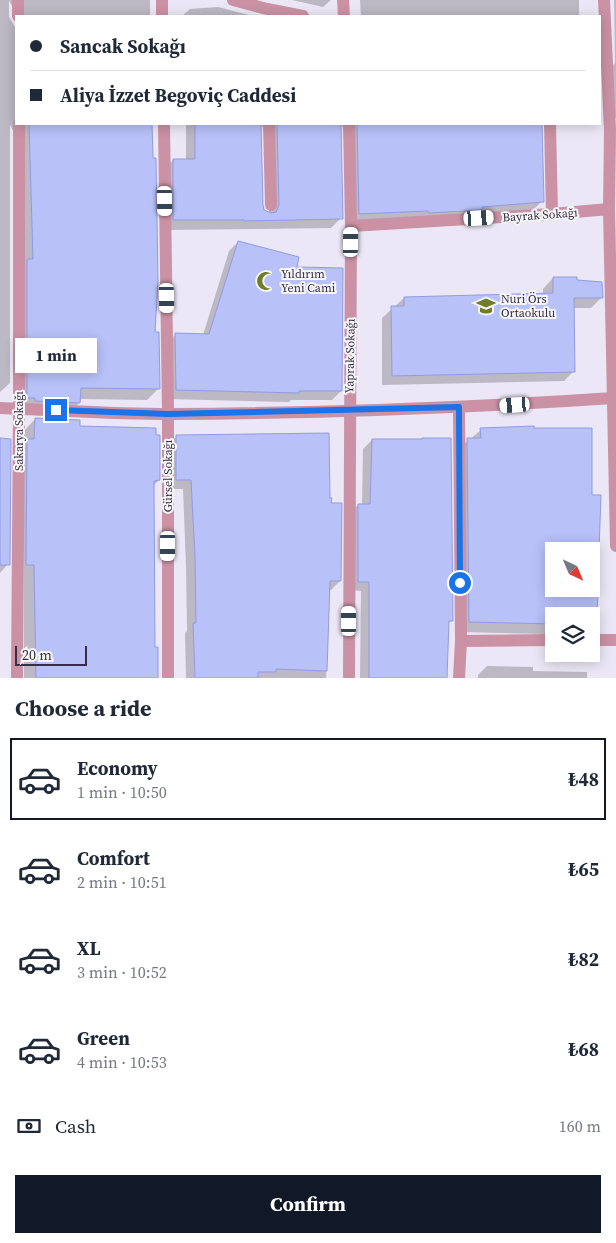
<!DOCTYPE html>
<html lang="en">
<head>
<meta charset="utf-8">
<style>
	body { margin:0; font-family:"Source Serif 4",serif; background:#f2f2f3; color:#1f2937; height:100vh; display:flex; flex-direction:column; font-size:19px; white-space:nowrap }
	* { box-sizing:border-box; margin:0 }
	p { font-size:16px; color:#747a83 }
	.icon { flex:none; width:28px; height:28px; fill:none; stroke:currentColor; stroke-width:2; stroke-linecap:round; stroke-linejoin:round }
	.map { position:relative; height:678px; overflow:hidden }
	.details { display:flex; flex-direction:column; background:#fff; flex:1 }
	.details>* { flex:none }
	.hud { position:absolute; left:15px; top:15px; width:586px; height:110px; border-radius:0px; box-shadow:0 2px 12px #0003; display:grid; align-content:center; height:110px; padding:0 15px; background:#fff }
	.needle { width:32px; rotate:136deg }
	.fabs { position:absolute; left:545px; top:542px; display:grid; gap:10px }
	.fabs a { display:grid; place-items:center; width:55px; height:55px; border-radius:0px; background:#fff; box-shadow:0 2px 12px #0003; font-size:25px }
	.scale { position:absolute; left:15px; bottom:12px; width:72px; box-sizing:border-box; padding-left:5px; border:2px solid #372e4a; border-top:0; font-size:14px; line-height:18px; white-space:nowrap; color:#372e4a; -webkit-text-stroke:4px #f7f7f7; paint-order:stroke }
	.end { position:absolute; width:22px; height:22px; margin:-11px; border:6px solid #1a73e8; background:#fff; box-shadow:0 0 0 2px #fff }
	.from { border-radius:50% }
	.bubble { position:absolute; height:35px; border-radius:0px; background:#fff; box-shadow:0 2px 12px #0003; font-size:16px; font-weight:700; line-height:35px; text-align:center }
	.car { position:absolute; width:15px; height:30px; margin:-15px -8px; border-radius:6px; box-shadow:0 0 4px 1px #0007; background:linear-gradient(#fff 24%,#345 0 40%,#fff 0 76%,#345 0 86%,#fff 0) }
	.hud b { display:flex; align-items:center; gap:18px; height:48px; font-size:19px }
	.hud b+b { border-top:1px solid #e0e1e3 }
	.hud i { width:12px; height:12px; background:#1f2937 }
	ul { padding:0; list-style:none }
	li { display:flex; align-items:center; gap:15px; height:82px; margin:0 10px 8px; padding:0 5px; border:2px solid transparent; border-radius:0px }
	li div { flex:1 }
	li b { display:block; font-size:19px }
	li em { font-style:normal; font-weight:700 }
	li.selected { border-color:#111827 }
	li>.icon { width:45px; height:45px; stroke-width:1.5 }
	h2 { padding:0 15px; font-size:22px; line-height:60px }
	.pay { display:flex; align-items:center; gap:12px; height:55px; padding:0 15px; font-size:19px }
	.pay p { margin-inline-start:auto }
	.cta { display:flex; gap:10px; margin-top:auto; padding:10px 15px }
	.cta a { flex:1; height:58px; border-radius:0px; background:#111827; color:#fff; font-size:20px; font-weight:700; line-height:58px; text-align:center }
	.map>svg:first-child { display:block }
</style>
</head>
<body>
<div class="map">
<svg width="616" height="678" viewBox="0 0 616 678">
	<rect width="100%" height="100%" fill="#ebe7f6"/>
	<!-- shadow -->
	<path fill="#0003" fill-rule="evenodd" d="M0 0H150V16H16V124H151L154 334 158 389 147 400 79 399V403L68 414 24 412 16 136 10 125V383L0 392ZM9 1 15 11V27L9 17Z
		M292 0H331L323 7Z
		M360 0H579V16H361Z
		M614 0H616V118H613V65L615 63Z
		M218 7 253 16H182L190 9Z
		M186 124H541L542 201 532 211 349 223 343 127 340 126 341 218 331 228 164 230 163 170 173 160H186ZM260 126 263 127 268 134 269 214 263 210 262 205Z
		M238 242 295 269 341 391 332 400H291L289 402 167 399V343L176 334 203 335 229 251Z
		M553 278 601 298 591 308H573L574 371 564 381 382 385V318L404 298 543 295V289Z
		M35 419 79 427 159 480 153 486V649L157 678H24V431Z
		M481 430 590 496 599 497 596 628 591 632V616H554V638L541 637V634L459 632 457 450ZM554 551H591V589H554Z
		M177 436 329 499 340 581 331 590H329L326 678H186L185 633 187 631 186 566 183 489H168V445Z
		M0 440 8 564 0 573Z
		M372 440 451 621 447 625 446 678H360L361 591 349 590V514L358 505H362L363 449Z
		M487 666 533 667V671L587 672V678H478V675Z"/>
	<!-- building -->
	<path fill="#b8c1f8" stroke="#929be0" d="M29 124H152L153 158H156L158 280 155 332H159L160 389 81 388 80 403 35 401V398H27V259H33Z
		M195 124H261L263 205 264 210 271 213 276 212 279 205 277 124H341L343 219 244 221V220H173V159H195Z
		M357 124H542L544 202 482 207V210L429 213 428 211 359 214Z
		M238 241 299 257 297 267 343 268 342 391H299V393L176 390 175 333 209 334Z
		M553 277H577V280L602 282 603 298H574L575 372 392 376 391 306H404V297L553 293Z
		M35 418 80 420V426L156 428V435H160V480L154 481 155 647H158V678H36L34 565H26L27 439H34Z
		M534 426V428H592V495H601L599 551H554V589H598L597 616H554V624L469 622 467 438H481L480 428Z
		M329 433 330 498H332L331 503H342L341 581H330L327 671 276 669V672H258V678H195L193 623H196L195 556 191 480H176V435Z
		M0 438 11 439 10 565H0Z
		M422 438H451L453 621H449L447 678H369V582H358V504H370L372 439H422Z"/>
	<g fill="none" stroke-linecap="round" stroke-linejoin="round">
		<!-- minor -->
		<path stroke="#ca92a4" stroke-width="12" d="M18 0V16
			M162 0V16
			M233 0 267 9 303 16
			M343 0 344 16
			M604 0 610 130 609 209 616 546
			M164 124 168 414V678
			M269 124 271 205
			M550 124 552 214
			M351 226 552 214 609 209
			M459 407 461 641 459 678
			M0 408C57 410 114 414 170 414 318 413 466 408 613 398
			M591 640H616
			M461 641 554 640
			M17 678 19 404V124
			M349 678 351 226 349 124"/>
	</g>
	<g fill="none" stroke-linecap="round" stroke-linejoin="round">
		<!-- route -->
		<path stroke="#1a73e8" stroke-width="6" d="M56 410 168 414 459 407 460 583"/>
	</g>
	<!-- icons -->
	<defs>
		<g id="mosque-bare" transform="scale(1.5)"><path d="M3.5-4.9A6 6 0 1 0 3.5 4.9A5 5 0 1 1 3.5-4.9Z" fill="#6f7c28" stroke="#f7f7f7" stroke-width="2.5" paint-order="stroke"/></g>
		<g id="school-bare" transform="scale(1.5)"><path d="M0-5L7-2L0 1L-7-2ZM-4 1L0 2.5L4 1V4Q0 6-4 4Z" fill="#6f7c28" stroke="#f7f7f7" stroke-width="2.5" paint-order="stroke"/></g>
	</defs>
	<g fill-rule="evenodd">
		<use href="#mosque-bare" x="266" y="281"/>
		<use href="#school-bare" x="486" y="306"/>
	</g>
	<g text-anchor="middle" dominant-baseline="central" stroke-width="4" stroke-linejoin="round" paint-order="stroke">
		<!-- street labels -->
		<g font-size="12" fill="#372e4a" stroke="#f7f7f7">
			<text transform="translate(540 215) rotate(-4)">Bayrak Sokağı</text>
			<text transform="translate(350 356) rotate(-89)">Yaprak Sokağı</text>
			<text transform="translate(19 431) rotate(-90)">Sakarya Sokağı</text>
			<text transform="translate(168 476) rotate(-90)">Gürsel Sokağı</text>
		</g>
		<!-- poi labels -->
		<g font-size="12" fill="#372e4a" stroke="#f7f7f7" text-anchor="start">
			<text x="281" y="274">Yıldırım<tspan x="281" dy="14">Yeni Cami</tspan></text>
			<text x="501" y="299">Nuri Örs<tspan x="501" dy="14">Ortaokulu</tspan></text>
		</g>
	</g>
</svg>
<div class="fabs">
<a><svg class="needle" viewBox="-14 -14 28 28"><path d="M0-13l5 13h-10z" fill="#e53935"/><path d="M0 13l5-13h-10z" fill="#747a83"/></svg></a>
<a><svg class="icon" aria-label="layers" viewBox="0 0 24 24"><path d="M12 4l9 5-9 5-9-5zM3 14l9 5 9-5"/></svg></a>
</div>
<div class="scale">20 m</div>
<i class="end from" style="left:460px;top:583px"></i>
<i class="end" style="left:56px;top:410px"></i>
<div class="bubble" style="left:15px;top:338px;width:82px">1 min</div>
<i class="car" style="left:165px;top:201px;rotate:179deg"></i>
<i class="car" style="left:479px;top:218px;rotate:87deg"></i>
<i class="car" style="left:351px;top:242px;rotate:1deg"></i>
<i class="car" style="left:167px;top:298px;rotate:179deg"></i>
<i class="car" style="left:515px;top:405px;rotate:266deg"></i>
<i class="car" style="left:168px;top:546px;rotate:180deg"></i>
<i class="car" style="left:349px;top:621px;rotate:0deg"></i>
<div class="hud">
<b><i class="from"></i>Sancak Sokağı</b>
<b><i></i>Aliya İzzet Begoviç Caddesi</b>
</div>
</div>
<section class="details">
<h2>Choose a ride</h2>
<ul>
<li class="selected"><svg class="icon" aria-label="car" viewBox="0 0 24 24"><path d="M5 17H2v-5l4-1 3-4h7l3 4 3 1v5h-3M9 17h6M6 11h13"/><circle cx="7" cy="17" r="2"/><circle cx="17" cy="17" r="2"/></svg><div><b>Economy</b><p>1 min · 10:50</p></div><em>₺48</em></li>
<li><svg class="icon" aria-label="car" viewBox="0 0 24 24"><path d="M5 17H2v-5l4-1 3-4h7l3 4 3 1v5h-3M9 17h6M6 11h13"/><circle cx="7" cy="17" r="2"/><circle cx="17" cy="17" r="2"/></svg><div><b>Comfort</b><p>2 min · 10:51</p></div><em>₺65</em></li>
<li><svg class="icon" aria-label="car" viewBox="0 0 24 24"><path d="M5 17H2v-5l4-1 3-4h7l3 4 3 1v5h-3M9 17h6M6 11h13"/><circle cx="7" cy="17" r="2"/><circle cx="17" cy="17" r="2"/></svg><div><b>XL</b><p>3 min · 10:52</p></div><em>₺82</em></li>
<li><svg class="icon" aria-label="car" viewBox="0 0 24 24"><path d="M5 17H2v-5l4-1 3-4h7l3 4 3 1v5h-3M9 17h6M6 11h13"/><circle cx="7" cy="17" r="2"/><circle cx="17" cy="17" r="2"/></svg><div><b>Green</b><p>4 min · 10:53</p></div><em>₺68</em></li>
</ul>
<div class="pay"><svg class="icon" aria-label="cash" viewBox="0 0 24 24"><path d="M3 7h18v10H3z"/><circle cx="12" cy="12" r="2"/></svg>Cash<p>160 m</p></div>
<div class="cta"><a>Confirm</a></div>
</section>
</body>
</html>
